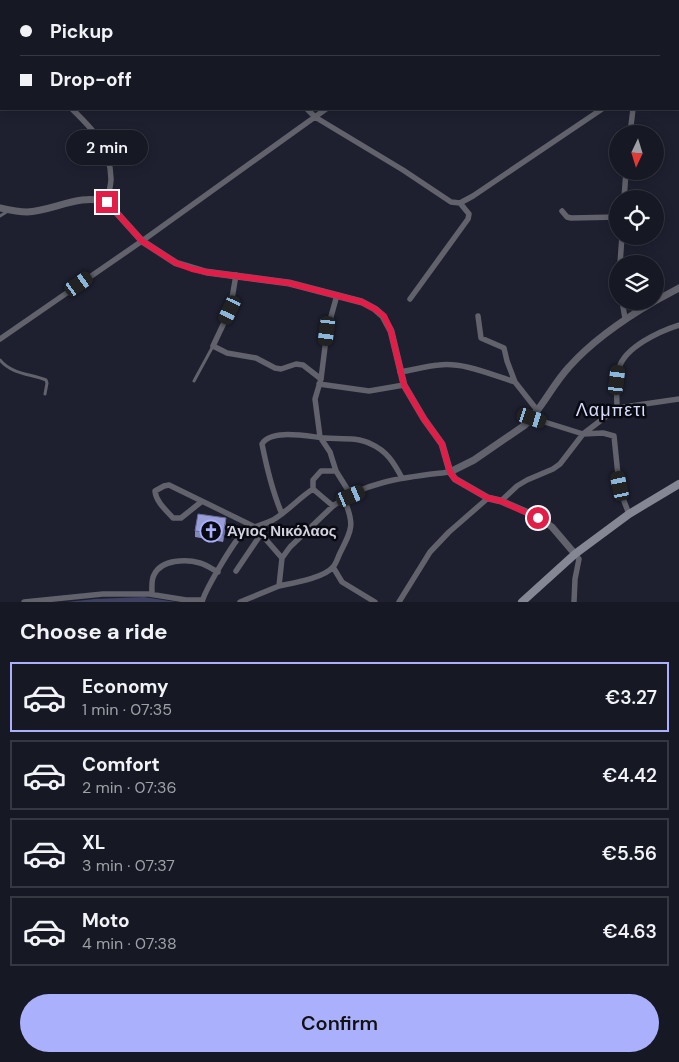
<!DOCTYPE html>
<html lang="en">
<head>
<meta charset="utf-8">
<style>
	body { margin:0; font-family:"DM Sans",sans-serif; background:#232531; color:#f1f3f6; height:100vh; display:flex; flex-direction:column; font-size:19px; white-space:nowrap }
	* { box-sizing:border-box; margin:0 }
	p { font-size:16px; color:#9ea0a6 }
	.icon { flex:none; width:28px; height:28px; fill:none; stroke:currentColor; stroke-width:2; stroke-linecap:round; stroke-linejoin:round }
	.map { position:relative; height:602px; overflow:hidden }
	.side { display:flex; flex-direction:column; background:#161824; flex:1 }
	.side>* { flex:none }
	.top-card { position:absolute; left:0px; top:0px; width:680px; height:110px; box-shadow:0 2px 12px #0003,0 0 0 1px #353741; display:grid; align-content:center; height:110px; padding:0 20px; background:#161824 }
	.needle { width:32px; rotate:184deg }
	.fabs { position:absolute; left:609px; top:125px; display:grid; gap:10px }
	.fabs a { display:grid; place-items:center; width:55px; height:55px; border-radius:50%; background:#161824; box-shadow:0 2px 12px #0003,0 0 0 1px #353741; font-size:25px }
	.end { position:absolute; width:22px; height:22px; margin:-11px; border:6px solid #e11d48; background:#fff; box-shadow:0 0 0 2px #fff }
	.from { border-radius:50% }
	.bubble { position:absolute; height:35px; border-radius:18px; background:#161824; box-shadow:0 2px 12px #0003,0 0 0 1px #353741; font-size:16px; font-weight:600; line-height:35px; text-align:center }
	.car { position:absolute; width:15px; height:30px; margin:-15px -8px; border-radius:6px; box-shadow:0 0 4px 1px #0007; background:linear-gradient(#222 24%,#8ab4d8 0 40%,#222 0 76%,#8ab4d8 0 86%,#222 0) }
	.top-card b { display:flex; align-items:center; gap:18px; height:48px; font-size:19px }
	.top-card b+b { border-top:1px solid #353741 }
	.top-card i { width:12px; height:12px; background:#f1f3f6 }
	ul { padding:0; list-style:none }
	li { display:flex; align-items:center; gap:15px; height:70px; margin:0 10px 8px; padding:0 10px; border:2px solid #353741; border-radius:0px }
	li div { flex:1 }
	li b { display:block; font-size:19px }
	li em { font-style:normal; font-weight:600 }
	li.selected { border-color:#aab0fc }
	li>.icon { width:45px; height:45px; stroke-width:1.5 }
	h2 { padding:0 20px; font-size:22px; line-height:60px }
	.cta { display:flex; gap:10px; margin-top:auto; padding:10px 20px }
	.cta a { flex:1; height:58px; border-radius:30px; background:#aab0fc; color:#111; font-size:20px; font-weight:600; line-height:58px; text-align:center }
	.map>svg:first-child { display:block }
</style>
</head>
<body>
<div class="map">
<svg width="679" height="602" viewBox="0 0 679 602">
	<rect width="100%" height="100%" fill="#1e2030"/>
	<!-- green -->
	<path fill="#3e4161" d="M144 597 176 602H67L95 599Z"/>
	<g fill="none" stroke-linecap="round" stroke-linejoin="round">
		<!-- service -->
		<path stroke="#61626b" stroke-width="3" d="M0 61H1
			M0 216 8 211
			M0 360C11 374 31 374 46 380L47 383 45 394
			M194 381 213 346"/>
		<!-- minor -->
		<path stroke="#61626b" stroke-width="5.5" d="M231 0 232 1
			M586 0 587 1
			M101 1 102 0
			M482 1 484 0
			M72 109C94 131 110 145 111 179 111 186 108 194 107 202
			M307 109 315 117 403 170 451 202 460 203 473 196 602 109
			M630 134 633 109
			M624 199 626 171
			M562 211 567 217 571 218 618 217
			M620 264 622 236
			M236 275 230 310 213 346 227 353 256 358 275 368 281 369 296 364 303 365 321 379
			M337 295 327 331 321 379 315 399 320 437 330 452 336 471 351 495
			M410 299 468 219 469 214 460 203
			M622 301 625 318
			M478 316 481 338 504 348 507 361 515 382 537 410
			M0 339 142 241 326 109
			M400 372C413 370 426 366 439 365 464 362 492 375 515 382
			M319 384 369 391 404 385
			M617 408C617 395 615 380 619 368 625 347 660 331 679 325
			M532 418 583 434 603 433 614 436 618 475 622 496 629 514
			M313 489V480L321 471H336
			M501 501 517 486 527 480 553 469 560 464 583 434 617 408 679 399
			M201 502 181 518H173C166 510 156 502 155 491L164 486 169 485 255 527 282 558
			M282 514C272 491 267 469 262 444 270 428 311 437 325 438 340 439 358 437 371 444 387 451 394 463 402 478
			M333 567 342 582 375 602
			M236 571 261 534
			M279 586C293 583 324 578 333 567 336 564 338 557 340 553 352 529 355 525 344 499
			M152 594C152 588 151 580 154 575 161 559 187 559 200 563 207 565 212 569 218 572
			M24 602 103 594H149L186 600H202
			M202 602C205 590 235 539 244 532 253 526 264 525 273 520 288 511 299 498 313 489L333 506C366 480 410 477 450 472
			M240 602 279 586 282 558 290 547 333 506
			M399 602 430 552 449 532 488 498
			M574 602 575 579 579 559 575 554"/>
		<!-- tertiary -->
		<path stroke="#61626b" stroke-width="7" d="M0 208C9 210 18 212 27 212 53 211 80 193 107 202L142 241 176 263 206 272 289 283 362 302 375 309 383 316 391 331 404 385 424 419 442 444 450 472 455 479 488 498 501 501 538 517 552 527 575 554
			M655 301 679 288
			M450 472 474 460 525 425C541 410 553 384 569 367 593 340 624 319 655 301"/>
		<!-- secondary -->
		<path stroke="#858795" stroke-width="8" d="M522 602 575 554 629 514 679 484"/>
	</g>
	<!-- wall -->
	<path fill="#8387b9" d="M226 525 223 542 195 537V531Z"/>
	<!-- shaded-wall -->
	<path fill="#6a6e96" d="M226 518V525L223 542V535Z"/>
	<!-- building -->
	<path fill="#989dd7" stroke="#6a6e96" d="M198 514 226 518 223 535 195 531Z"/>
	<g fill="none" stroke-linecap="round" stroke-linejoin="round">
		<!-- route -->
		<path stroke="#e11d48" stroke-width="6" d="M107 202 142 241 176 263 192 269 206 272 289 283 362 302 375 309 384 316 391 331 404 385 424 419 442 444 450 472 455 479 488 498 501 501 538 518"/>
	</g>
	<!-- icons -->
	<defs>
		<g id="church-ring" transform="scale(1.125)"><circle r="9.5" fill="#090a11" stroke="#aab0fc" stroke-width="1.5"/><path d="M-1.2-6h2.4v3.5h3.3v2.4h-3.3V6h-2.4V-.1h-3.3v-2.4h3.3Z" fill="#aab0fc"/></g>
	</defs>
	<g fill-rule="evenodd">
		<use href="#church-ring" x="211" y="531"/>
	</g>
	<g text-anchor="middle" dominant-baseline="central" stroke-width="5" stroke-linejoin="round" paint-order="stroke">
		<!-- poi labels -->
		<g font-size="15" font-weight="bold" fill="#d1d2de" stroke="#090a11" text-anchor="start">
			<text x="227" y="531">Άγιος Νικόλαος</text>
		</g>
		<!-- quarter labels -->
		<g font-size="18" letter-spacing="1" fill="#d9dcfa" stroke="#090a11">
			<text x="611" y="410">Λαμπετι</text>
		</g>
	</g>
</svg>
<div class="fabs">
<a><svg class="needle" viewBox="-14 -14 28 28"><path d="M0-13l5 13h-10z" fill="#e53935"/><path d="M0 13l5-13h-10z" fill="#9ea0a6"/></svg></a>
<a><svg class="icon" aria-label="locate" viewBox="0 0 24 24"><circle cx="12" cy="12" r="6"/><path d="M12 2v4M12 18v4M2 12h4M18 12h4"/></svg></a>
<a><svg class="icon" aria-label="layers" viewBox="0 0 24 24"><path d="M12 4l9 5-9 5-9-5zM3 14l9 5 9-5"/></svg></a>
</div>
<i class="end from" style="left:538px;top:518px"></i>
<i class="end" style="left:107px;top:202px"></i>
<div class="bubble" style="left:66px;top:130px;width:82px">2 min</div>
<i class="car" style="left:79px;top:284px;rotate:55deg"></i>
<i class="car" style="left:230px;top:310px;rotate:205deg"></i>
<i class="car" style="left:327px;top:331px;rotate:187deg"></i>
<i class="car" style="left:617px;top:380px;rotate:7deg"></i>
<i class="car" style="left:532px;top:418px;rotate:108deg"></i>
<i class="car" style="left:620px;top:486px;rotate:348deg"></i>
<i class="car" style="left:351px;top:496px;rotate:67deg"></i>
<div class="top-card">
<b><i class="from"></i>Pickup</b>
<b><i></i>Drop-off</b>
</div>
</div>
<section class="side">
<h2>Choose a ride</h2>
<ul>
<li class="selected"><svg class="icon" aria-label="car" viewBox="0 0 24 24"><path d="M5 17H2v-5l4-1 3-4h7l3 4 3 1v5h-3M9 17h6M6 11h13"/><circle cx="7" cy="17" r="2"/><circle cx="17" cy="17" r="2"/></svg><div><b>Economy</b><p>1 min · 07:35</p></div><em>€3.27</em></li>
<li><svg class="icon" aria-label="car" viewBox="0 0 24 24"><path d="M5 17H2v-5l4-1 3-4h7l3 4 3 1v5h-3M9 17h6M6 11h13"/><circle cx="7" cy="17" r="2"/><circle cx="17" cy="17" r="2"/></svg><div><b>Comfort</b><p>2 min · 07:36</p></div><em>€4.42</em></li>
<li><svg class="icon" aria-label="car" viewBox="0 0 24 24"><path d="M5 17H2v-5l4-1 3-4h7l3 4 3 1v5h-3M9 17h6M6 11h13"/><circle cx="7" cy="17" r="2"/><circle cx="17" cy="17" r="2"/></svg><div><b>XL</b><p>3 min · 07:37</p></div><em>€5.56</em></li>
<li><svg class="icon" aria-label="car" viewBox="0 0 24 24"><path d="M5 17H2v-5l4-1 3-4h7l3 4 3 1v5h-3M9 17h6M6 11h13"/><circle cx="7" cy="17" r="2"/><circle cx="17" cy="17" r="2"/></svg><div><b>Moto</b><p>4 min · 07:38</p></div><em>€4.63</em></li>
</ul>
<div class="cta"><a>Confirm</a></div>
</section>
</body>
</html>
